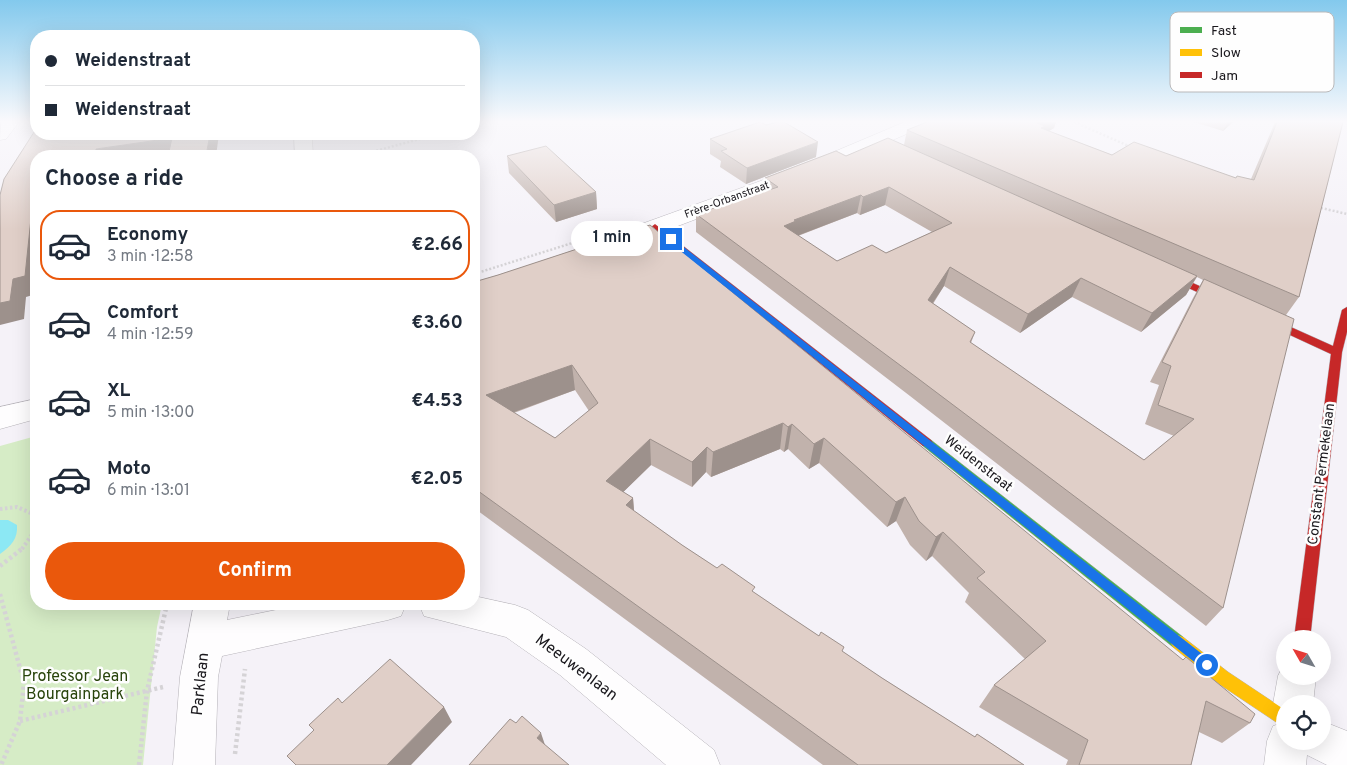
<!DOCTYPE html>
<html lang="en">
<head>
<meta charset="utf-8">
<style>
	body { margin:0; font-family:Overpass,sans-serif; background:#f6f6f7; color:#1f2937; height:100vh; display:flex; flex-direction:column; font-size:19px; white-space:nowrap }
	* { box-sizing:border-box; margin:0 }
	p { font-size:16px; color:#747a83 }
	.icon { flex:none; width:28px; height:28px; fill:none; stroke:currentColor; stroke-width:2; stroke-linecap:round; stroke-linejoin:round }
	.map { position:relative; flex:1; overflow:hidden }
	.sheet { position:absolute; left:30px; top:150px; width:450px; height:460px; display:flex; flex-direction:column; background:#fff; border-radius:20px; box-shadow:0 5px 20px #0002 }
	.sheet>* { flex:none }
	.hud { position:absolute; left:30px; top:30px; width:450px; height:110px; border-radius:20px; box-shadow:0 5px 20px #0002; display:grid; align-content:center; height:110px; padding:0 15px; background:#fff }
	.needle { width:32px; rotate:309deg }
	.controls { position:absolute; left:1276px; top:630px; display:grid; gap:10px }
	.controls a { display:grid; place-items:center; width:55px; height:55px; border-radius:50%; background:#fff; box-shadow:0 5px 20px #0002; font-size:25px }
	.end { position:absolute; width:22px; height:22px; margin:-11px; border:6px solid #1a73e8; background:#fff; box-shadow:0 0 0 2px #fff }
	.from { border-radius:50% }
	.bubble { position:absolute; height:35px; border-radius:18px; background:#fff; box-shadow:0 5px 20px #0002; font-size:16px; font-weight:700; line-height:35px; text-align:center }
	.hud b { display:flex; align-items:center; gap:18px; height:48px; font-size:19px }
	.hud b+b { border-top:1px solid #e0e1e3 }
	.hud i { width:12px; height:12px; background:#1f2937 }
	ul { padding:0; list-style:none }
	li { display:flex; align-items:center; gap:15px; height:70px; margin:0 10px 8px; padding:0 5px; border:2px solid transparent; border-radius:20px }
	li div { flex:1 }
	li b { display:block; font-size:19px }
	li em { font-style:normal; font-weight:700 }
	li.current { border-color:#ea580c }
	li>.icon { width:45px; height:45px; stroke-width:1.5 }
	h2 { padding:0 15px; font-size:22px; line-height:60px }
	.primary-button { display:flex; gap:10px; margin-top:auto; padding:10px 15px }
	.primary-button a { flex:1; height:58px; border-radius:30px; background:#ea580c; color:#fff; font-size:20px; font-weight:700; line-height:58px; text-align:center }
	.map>svg:first-child { display:block }
</style>
</head>
<body>
<div class="map">
<svg width="1347" height="765" viewBox="0 0 1347 765">
	<rect width="100%" height="100%" fill="#f5f2f8"/>
	<!-- green -->
	<path fill="#d6ecc6" d="M36 436V604H162L157 627 143 765H0V446Z"/>
	<!-- water -->
	<path fill="#8ce8f4" d="M0 520H8L17 525C18 539 11 546 0 554Z"/>
	<g fill="none" stroke-linecap="round" stroke-linejoin="round">
		<!-- street casing -->
		<g stroke="#b5b2b8" stroke-width="1">
			<path id="street" d="M1 122H19L6 139 0 140Z
				M905 122H928L925 126 805 178 638 241 630 243 622 241 619 236 622 231 791 170Z
				M294 134H312L313 156H295Z
				M36 399V419L0 429V407Z
				M474 596 515 605 528 610 586 649 714 750 720 765H666L560 675 506 637 424 616 419 604H474Z
				M194 604H230L227 620 305 604H406L401 616 388 620 222 656 218 677 215 765H173L180 677Z
				M1285 662V676H1316L1313 704H1285V721L1279 718 1273 704 1278 676Z
				M1322 721 1347 731V765H1327L1307 755 1306 765H1264L1267 741 1273 726 1285 722V741H1322Z"/>
		</g>
		<!-- fast casing -->
		<g stroke="#b5b2b8" stroke-width="1">
			<path id="fast" d="M927 438 931 440 1183 637 1186 642 1183 647 1178 649 1173 647 923 446 921 443 923 440Z"/>
		</g>
		<!-- slow casing -->
		<g stroke="#b5b2b8" stroke-width="1">
			<path id="slow" d="M1178 635 1183 637 1228 672 1285 710V728L1216 682 1173 647 1170 642 1173 637Z"/>
		</g>
		<!-- jam casing -->
		<g stroke="#b5b2b8" stroke-width="1">
			<path id="jam" d="M655 224 931 440 933 443 931 446H923L652 229 651 227Z
				M1157 267 1333 346 1342 310 1347 307V332L1342 352 1310 639H1294L1331 354 1154 272V268Z"/>
		</g>
		<!-- path-far2 -->
		<path stroke="#d5d3d6" stroke-width="2.5" stroke-dasharray="2 2" stroke-linecap="butt" d="M1074 122 1131 147
			M474 124 482 122
			M357 156 438 134
			M1317 207 1347 214
			M474 274 604 233"/>
		<!-- path-far1 -->
		<path stroke="#d5d3d6" stroke-width="4" stroke-dasharray="2.5 2.5" stroke-linecap="butt" d="M0 509 17 507 33 514
			M22 549 35 530 33 514"/>
		<!-- path -->
		<path stroke="#d5d3d6" stroke-width="4.5" stroke-dasharray="3 3" stroke-linecap="butt" d="M0 566 23 548
			M0 594 24 683 20 721 1 765
			M20 721 163 687
			M235 754 245 669
			M139 765 147 691 167 604"/>
		<!-- street -->
		<use href="#street" fill="#fefdfe" fill-rule="evenodd"/>
		<!-- fast -->
		<use href="#fast" fill="#4caf50" fill-rule="evenodd"/>
		<!-- slow -->
		<use href="#slow" fill="#ffc107" fill-rule="evenodd"/>
		<!-- jam -->
		<use href="#jam" fill="#c62828" fill-rule="evenodd"/>
	</g>
	<!-- wall -->
	<path fill="#c1b2ac" fill-rule="evenodd" d="M927 122H1056L1054 128 1049 131 1112 155 1236 178 1251 179 1275 122H1343L1299 297 1286 315 1223 608 1206 626 910 396 696 232V214L764 191 765 178 846 156 904 145 907 130ZM885 205 932 232 886 253 837 261 798 236 857 213 860 215ZM1197 277 1203 280 1193 298 1150 382 1159 385 1145 424 1174 436 1144 460 971 343 975 332 933 304 944 286 1020 333 1072 297 1141 332 1186 295Z
		M1194 122H1233L1223 131Z
		M710 139 816 157 746 184 720 167 721 161 710 154Z
		M507 156 596 192 597 209 556 222 509 173Z
		M650 225 1250 723 1222 743 1199 732 1191 765H1066L1068 760 979 707 994 685 1025 659 965 602 969 593 932 556 926 561 910 545 896 521 887 527 819 463 809 469 788 449 784 452 780 449 711 477 706 472 692 487 651 465 623 492 633 498 634 511 682 545 882 678 975 737 977 734 1024 765H823L474 508V282L498 275ZM575 390 589 411 555 438 514 413Z"/>
	<!-- shaded-wall -->
	<path fill="#9d918c" d="M1040 122H1056L1054 128 1042 135 1037 123Z
		M1228 122H1233L1223 131Z
		M210 134H219L216 156H206Z
		M172 138 180 154 166 156H96V149Z
		M818 142 816 157 746 184 747 168Z
		M889 187 885 205 860 215 863 197Z
		M596 192 597 209 556 222 554 205Z
		M861 195 857 213 794 237 784 226 794 220Z
		M36 198V294L26 297 24 319 0 325V303L13 279 33 199Z
		M950 267 944 286 922 319 928 300Z
		M1197 276 1186 295 1141 332 1152 313Z
		M1081 278 1072 297 1020 333 1028 314Z
		M572 365 575 390 492 420 486 395Z
		M783 423 780 449 711 477 713 452Z
		M792 424 788 449 784 452 788 427Z
		M824 438 819 463 809 469 814 444Z
		M650 439 651 465 609 506 606 481Z
		M707 447 706 472 692 487V462Z
		M905 497 896 521 887 527 896 502Z
		M633 498 635 523 626 505Z
		M943 532 932 556 926 561 936 537Z
		M444 707 452 722 411 765H387Z
		M541 733 546 748 537 738Z"/>
	<!-- building -->
	<path fill="#e0cfc8" stroke="#9d918c" fill-rule="evenodd" d="M760 122 766 125 778 122H784L818 142 747 168 721 151 727 149 710 139Z
		M927 122H1040L1037 123 1045 126 1041 128 1112 155 1134 142 1236 178 1237 176 1254 180 1277 122H1343L1299 297 907 130Z
		M36 129V134H210L206 156H168L172 138 96 149V156H36V198L33 199 25 276 13 279 10 301 0 303V195L4 179Z
		M888 138 1197 276 1152 313 1081 278 1028 314 950 267 928 300 975 332 970 342 1144 460 1194 419 1158 405 1171 366 1162 362 1204 279 1294 319 1223 608 916 377 696 214 778 187 765 178 836 151 846 156ZM889 187 952 223 886 253 872 245 837 261 784 226 796 221 794 220 861 195 863 197Z
		M546 146 596 192 554 205 507 156Z
		M650 225 1183 660 1186 657 1255 714 1250 723 1206 701 1191 765H1079L1088 740 994 685 1046 641 977 578 985 572 943 532 936 537 919 521 905 497 896 502 824 438 814 444 792 424 788 427 783 423 713 452 707 447 692 462 650 439 606 481 633 498 626 505 682 545 717 568 722 564 755 587 752 591 786 614 819 636 821 632 844 647 842 651 882 678 975 737 977 734 1024 765H858L474 488V282L498 275ZM572 365 598 403 555 438 486 395Z
		M390 659 444 707 387 765H296L287 756 314 730 309 725 338 698 342 703Z
		M522 716 541 733 537 738 569 765H469L510 719 516 723Z"/>
	<!-- sky -->
	<linearGradient id="sky" x2="0" y2="1"><stop stop-color="#83c9ed"/><stop offset="0.53" stop-color="#faf9fc"/><stop offset="1" stop-color="#faf9fc" stop-opacity="0"/></linearGradient>
	<rect width="1347" height="229" fill="url(#sky)"/>
	<!-- route -->
	<path fill="#1a73e8" d="M671 237 1211 661 1213 665 1211 669 1207 670 1203 669 668 241 667 239Z"/>
	<g text-anchor="middle" dominant-baseline="central" stroke-width="5" stroke-linejoin="round" paint-order="stroke">
		<!-- far-street labels -->
		<g font-size="11" fill="#1a181d" stroke="#fefefe">
			<text transform="translate(727 200) rotate(-20)">Frère-Orbanstraat</text>
		</g>
		<!-- street labels -->
		<g font-size="14" fill="#1a181d" stroke="#fefefe">
			<text transform="translate(978 464) rotate(38)">Weidenstraat</text>
			<text transform="translate(1322 474) rotate(-83)">Constant Permekelaan</text>
		</g>
		<!-- near-street labels -->
		<g font-size="16" fill="#1a181d" stroke="#fefefe">
			<text transform="translate(576 668) rotate(37)">Meeuwenlaan</text>
			<text transform="translate(201 684) rotate(-84)">Parklaan</text>
		</g>
		<!-- near-park labels -->
		<g font-size="16" fill="#29440c" stroke="#fefefe">
			<text x="75" y="677">Professor Jean<tspan x="75" dy="18">Bourgainpark</tspan></text>
		</g>
	</g>
	<!-- legend -->
	<rect x="1170" y="12" width="164" height="80" rx="8" fill="#fefefe" stroke="#bab9ba" stroke-width="1"/>
	<rect x="1180" y="27" width="22" height="6" fill="#4caf50"/>
	<rect x="1180" y="49" width="22" height="7" fill="#ffc107"/>
	<rect x="1180" y="72" width="22" height="6" fill="#c62828"/>
	<g font-size="14" fill="#1a181d">
		<text x="1211" y="35">Fast</text>
		<text x="1211" y="57">Slow</text>
		<text x="1211" y="80">Jam</text>
	</g>
</svg>
<div class="controls">
<a><svg class="needle" viewBox="-14 -14 28 28"><path d="M0-13l5 13h-10z" fill="#e53935"/><path d="M0 13l5-13h-10z" fill="#747a83"/></svg></a>
<a><svg class="icon" aria-label="locate" viewBox="0 0 24 24"><circle cx="12" cy="12" r="6"/><path d="M12 2v4M12 18v4M2 12h4M18 12h4"/></svg></a>
</div>
<i class="end from" style="left:1207px;top:665px"></i>
<i class="end" style="left:671px;top:239px"></i>
<div class="bubble" style="left:571px;top:221px;width:82px">1 min</div>
<div class="hud">
<b><i class="from"></i>Weidenstraat</b>
<b><i></i>Weidenstraat</b>
</div>
<section class="sheet">
<h2>Choose a ride</h2>
<ul>
<li class="current"><svg class="icon" aria-label="car" viewBox="0 0 24 24"><path d="M5 17H2v-5l4-1 3-4h7l3 4 3 1v5h-3M9 17h6M6 11h13"/><circle cx="7" cy="17" r="2"/><circle cx="17" cy="17" r="2"/></svg><div><b>Economy</b><p>3 min · 12:58</p></div><em>€2.66</em></li>
<li><svg class="icon" aria-label="car" viewBox="0 0 24 24"><path d="M5 17H2v-5l4-1 3-4h7l3 4 3 1v5h-3M9 17h6M6 11h13"/><circle cx="7" cy="17" r="2"/><circle cx="17" cy="17" r="2"/></svg><div><b>Comfort</b><p>4 min · 12:59</p></div><em>€3.60</em></li>
<li><svg class="icon" aria-label="car" viewBox="0 0 24 24"><path d="M5 17H2v-5l4-1 3-4h7l3 4 3 1v5h-3M9 17h6M6 11h13"/><circle cx="7" cy="17" r="2"/><circle cx="17" cy="17" r="2"/></svg><div><b>XL</b><p>5 min · 13:00</p></div><em>€4.53</em></li>
<li><svg class="icon" aria-label="car" viewBox="0 0 24 24"><path d="M5 17H2v-5l4-1 3-4h7l3 4 3 1v5h-3M9 17h6M6 11h13"/><circle cx="7" cy="17" r="2"/><circle cx="17" cy="17" r="2"/></svg><div><b>Moto</b><p>6 min · 13:01</p></div><em>€2.05</em></li>
</ul>
<div class="primary-button"><a>Confirm</a></div>
</section>
</div>
</body>
</html>
